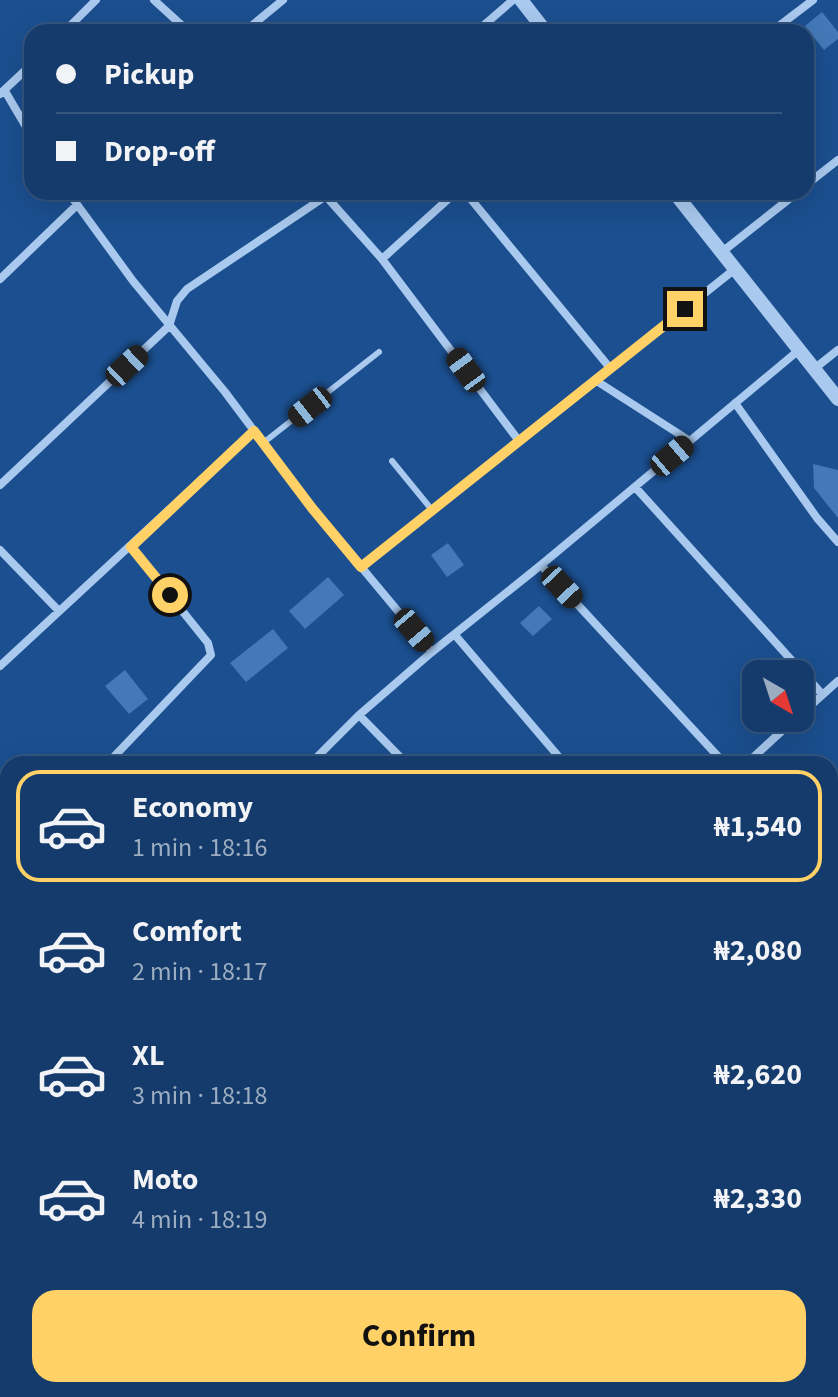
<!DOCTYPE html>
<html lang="en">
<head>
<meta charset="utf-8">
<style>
	body { margin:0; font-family:"Source Sans 3",sans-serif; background:#1d4271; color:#f1f3f6; height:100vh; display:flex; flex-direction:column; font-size:30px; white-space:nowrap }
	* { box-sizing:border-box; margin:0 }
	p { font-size:26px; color:#9dadc1 }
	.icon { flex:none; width:44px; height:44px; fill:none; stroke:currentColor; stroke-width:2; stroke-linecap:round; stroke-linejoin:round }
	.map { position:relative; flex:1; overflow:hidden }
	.side { position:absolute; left:0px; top:756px; width:838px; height:642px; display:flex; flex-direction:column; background:#143b6b; border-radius:24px 24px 0 0; box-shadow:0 8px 32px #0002,0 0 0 2px #33557e }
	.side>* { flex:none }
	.hud { position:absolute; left:24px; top:24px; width:790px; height:176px; border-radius:24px; box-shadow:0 8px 32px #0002,0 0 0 2px #33557e; display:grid; align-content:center; height:176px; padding:0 32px; background:#143b6b }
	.needle { width:52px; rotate:141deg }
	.fabs { position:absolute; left:742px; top:660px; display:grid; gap:16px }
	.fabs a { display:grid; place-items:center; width:72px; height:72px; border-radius:16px; background:#143b6b; box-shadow:0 8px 32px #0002,0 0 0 2px #33557e; font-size:40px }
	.end { position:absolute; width:36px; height:36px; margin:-18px; border:10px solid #ffd166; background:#111; box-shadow:0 0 0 4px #111 }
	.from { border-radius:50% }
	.car { position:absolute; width:24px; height:48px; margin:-24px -12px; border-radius:10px; box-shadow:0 0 6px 2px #0007; background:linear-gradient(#222 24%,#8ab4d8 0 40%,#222 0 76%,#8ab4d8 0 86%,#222 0) }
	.hud b { display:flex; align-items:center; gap:28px; height:76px; font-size:30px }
	.hud b+b { border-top:2px solid #33557e }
	.hud i { width:20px; height:20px; background:#f1f3f6 }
	ul { padding:14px 0 0; list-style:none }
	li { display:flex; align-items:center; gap:24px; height:112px; margin:0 16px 12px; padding:0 16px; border:4px solid transparent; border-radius:24px }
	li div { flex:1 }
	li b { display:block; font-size:30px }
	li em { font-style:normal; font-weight:700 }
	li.current { border-color:#ffd166 }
	li>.icon { width:72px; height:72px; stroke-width:1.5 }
	.cta { display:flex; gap:16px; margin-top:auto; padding:16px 32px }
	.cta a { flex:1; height:92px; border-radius:24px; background:#ffd166; color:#111; font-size:32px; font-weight:700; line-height:92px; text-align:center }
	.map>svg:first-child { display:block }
</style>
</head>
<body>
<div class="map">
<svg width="838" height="1397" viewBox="0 0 838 1397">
	<rect width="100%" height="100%" fill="#1b4f8f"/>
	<!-- building -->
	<path fill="#4478b7" d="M822 12 838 32V39L824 50 805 26Z
		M813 464 838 470V518L814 488Z
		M448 543 464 565 447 577 431 555Z
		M328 577 344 595 305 629 289 611Z
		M539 606 552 619 533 636 520 623Z
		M273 629 288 648 246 682 230 663Z
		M125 670 148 699 129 714 105 686Z"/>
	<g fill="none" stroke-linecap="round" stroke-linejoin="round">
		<!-- service -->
		<path stroke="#a9c9ee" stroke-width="6" d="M263 443 379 352
			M392 461 432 510"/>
		<!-- minor -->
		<path stroke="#a9c9ee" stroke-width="8" d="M154 0 189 32
			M64 32 96 0
			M244 32 283 0
			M476 32 513 0
			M771 32 813 0
			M5 91 32 137
			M0 94 32 64
			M806 185 838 160
			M68 192 133 281 225 392 312 508 432 652
			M456 192 382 259 519 441
			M465 192 610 368
			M324 194 382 259
			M722 252 798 192
			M0 279 77 205
			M814 369 838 350
			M595 380 690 441
			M735 403 817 518 838 542
			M0 485 169 326 177 301 187 289 326 196
			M635 487 822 694
			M0 550 59 611
			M541 565 725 764
			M361 567 735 269
			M455 635 565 764
			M0 666 254 431
			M800 715 838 681
			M107 764 211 655 208 643 131 547
			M310 764 359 715
			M407 764 359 715 432 652 541 565 799 350
			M746 764 796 718
			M830 847 838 840
			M830 883 838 893
			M0 895 8 881
			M830 1013 838 1006
			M830 1163 838 1155
			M0 1195 8 1180
			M830 1257 838 1266
			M0 1293 8 1296
			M266 1390 285 1397
			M609 1390 616 1393
			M105 1397 109 1390
			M370 1397 374 1390"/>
		<!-- tertiary -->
		<path stroke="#a9c9ee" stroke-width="14" d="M521 0 546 32
			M674 192 838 399"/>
	</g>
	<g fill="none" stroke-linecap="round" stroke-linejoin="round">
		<!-- route -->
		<path stroke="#ffd166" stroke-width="10" d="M170 595 131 547 254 431 312 508 361 567 685 309"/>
	</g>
</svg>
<div class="fabs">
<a><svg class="needle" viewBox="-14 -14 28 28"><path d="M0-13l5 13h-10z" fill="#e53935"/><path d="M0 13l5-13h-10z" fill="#9dadc1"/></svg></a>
</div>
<i class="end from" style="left:170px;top:595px"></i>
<i class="end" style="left:685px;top:309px"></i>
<i class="car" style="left:127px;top:366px;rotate:47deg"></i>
<i class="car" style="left:466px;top:370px;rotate:324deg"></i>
<i class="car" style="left:310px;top:407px;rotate:232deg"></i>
<i class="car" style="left:672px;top:456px;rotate:50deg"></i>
<i class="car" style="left:562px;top:587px;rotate:137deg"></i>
<i class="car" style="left:414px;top:630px;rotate:140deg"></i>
<div class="hud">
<b><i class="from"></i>Pickup</b>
<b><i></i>Drop-off</b>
</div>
<section class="side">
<ul>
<li class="current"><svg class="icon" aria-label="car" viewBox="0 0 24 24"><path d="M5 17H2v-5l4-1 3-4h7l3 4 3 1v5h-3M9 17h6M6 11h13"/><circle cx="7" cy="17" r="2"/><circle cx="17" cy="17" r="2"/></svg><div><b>Economy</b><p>1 min · 18:16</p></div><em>₦1,540</em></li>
<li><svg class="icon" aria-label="car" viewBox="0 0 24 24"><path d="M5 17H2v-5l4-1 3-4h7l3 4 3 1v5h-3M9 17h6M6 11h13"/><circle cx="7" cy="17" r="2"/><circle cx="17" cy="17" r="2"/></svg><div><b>Comfort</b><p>2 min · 18:17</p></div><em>₦2,080</em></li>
<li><svg class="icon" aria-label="car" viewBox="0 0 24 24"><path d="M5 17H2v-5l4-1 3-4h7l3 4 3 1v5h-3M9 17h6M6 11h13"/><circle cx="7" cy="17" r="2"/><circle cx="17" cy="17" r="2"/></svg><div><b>XL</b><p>3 min · 18:18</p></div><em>₦2,620</em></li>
<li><svg class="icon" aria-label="car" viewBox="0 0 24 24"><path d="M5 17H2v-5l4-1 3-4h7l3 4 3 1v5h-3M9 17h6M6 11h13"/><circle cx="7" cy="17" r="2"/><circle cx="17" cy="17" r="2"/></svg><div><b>Moto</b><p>4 min · 18:19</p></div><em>₦2,330</em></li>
</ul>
<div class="cta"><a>Confirm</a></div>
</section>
</div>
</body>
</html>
